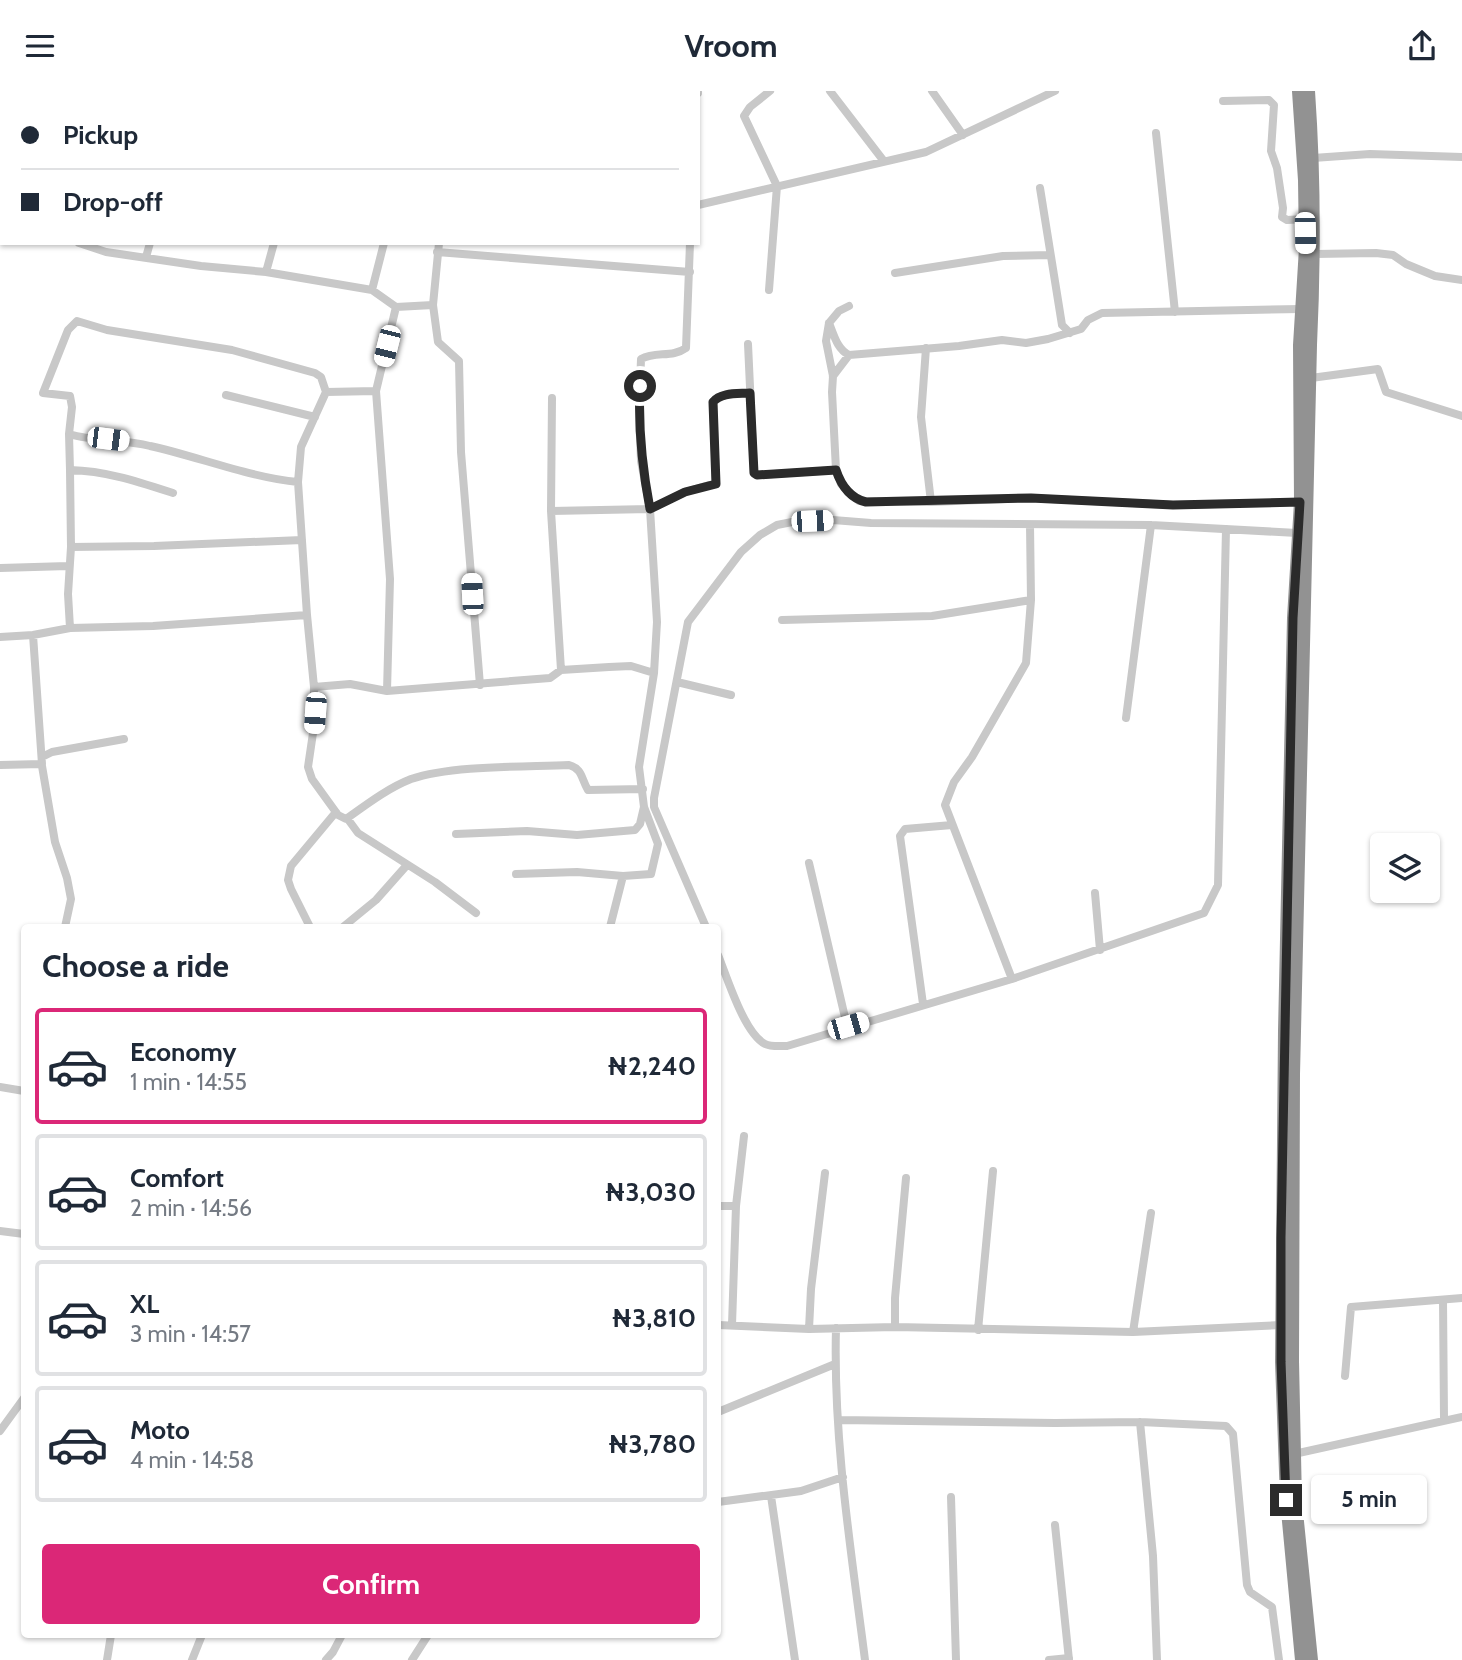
<!DOCTYPE html>
<html lang="en">
<head>
<meta charset="utf-8">
<style>
	body { margin:0; font-family:Cabin,sans-serif; background:#f6f6f7; color:#1f2937; height:100vh; display:flex; flex-direction:column; font-size:26px; white-space:nowrap }
	* { box-sizing:border-box; margin:0 }
	p { font-size:23px; color:#747a83 }
	.icon { flex:none; width:38px; height:38px; fill:none; stroke:currentColor; stroke-width:2; stroke-linecap:round; stroke-linejoin:round }
	.map { position:relative; flex:1; overflow:hidden }
	.panel { position:absolute; left:21px; top:833px; width:700px; height:714px; display:flex; flex-direction:column; background:#fff; border-radius:7px; box-shadow:0 2px 5px #0004 }
	.panel>* { flex:none }
	.hud { position:absolute; left:0px; top:0px; width:700px; height:154px; box-shadow:0 2px 5px #0004; display:grid; align-content:center; height:154px; padding:0 21px; background:#fff }
	.fabs { position:absolute; left:1370px; top:742px; display:grid; gap:14px }
	.fabs a { display:grid; place-items:center; width:70px; height:70px; border-radius:7px; background:#fff; box-shadow:0 2px 5px #0004; font-size:35px }
	.end { position:absolute; width:32px; height:32px; margin:-16px; border:9px solid #2b2b2b; background:#fff; box-shadow:0 0 0 4px #fff }
	.from { border-radius:50% }
	.bubble { position:absolute; height:49px; border-radius:7px; background:#fff; box-shadow:0 2px 5px #0004; font-size:23px; font-weight:700; line-height:49px; text-align:center }
	.car { position:absolute; width:21px; height:42px; margin:-21px -10px; border-radius:9px; box-shadow:0 0 5px 2px #0007; background:linear-gradient(#fff 24%,#345 0 40%,#fff 0 76%,#345 0 86%,#fff 0) }
	.hud b { display:flex; align-items:center; gap:24px; height:66px; font-size:26px }
	.hud b+b { border-top:2px solid #e0e1e3 }
	.hud i { width:18px; height:18px; background:#1f2937 }
	ul { padding:0; list-style:none }
	li { display:flex; align-items:center; gap:21px; height:116px; margin:0 14px 10px; padding:0 7px; border:4px solid #e0e1e3; border-radius:7px }
	li div { flex:1 }
	li b { display:block; font-size:26px }
	li em { font-style:normal; font-weight:700 }
	li.on { border-color:#db2777 }
	li>.icon { width:63px; height:63px; stroke-width:1.5 }
	h2 { padding:0 21px; font-size:32px; line-height:84px }
	.button { display:flex; gap:14px; margin-top:auto; padding:14px 21px }
	.button a { flex:1; height:80px; border-radius:7px; background:#db2777; color:#fff; font-size:28px; font-weight:700; line-height:80px; text-align:center }
	header { display:flex; justify-content:space-between; align-items:center; height:91px; padding:0 21px; background:#fff; font-size:32px; font-weight:700 }
	.map>svg:first-child { display:block }
</style>
</head>
<body>
<header><svg class="icon" aria-label="menu" viewBox="0 0 24 24"><path d="M4 6h16M4 12h16M4 18h16"/></svg>Vroom<svg class="icon" aria-label="share" viewBox="0 0 24 24"><path d="M12 15V3M7 8l5-5 5 5M5 13v7h14v-7"/></svg></header>
<div class="map">
<svg width="1462" height="1569" viewBox="0 0 1462 1569">
	<rect width="100%" height="100%" fill="#fff"/>
	<g fill="none" stroke-linecap="round" stroke-linejoin="round">
		<!-- minor -->
		<path stroke="#c8c8c8" stroke-width="8" d="M830 0 883 69
			M932 0 963 44
			M241 2V0
			M313 2V0
			M417 2V0
			M457 2V0
			M698 2V0
			M0 4 2 0
			M1223 10 1269 9 1274 14 1271 60 1277 77 1283 117 1282 126 1287 129 1305 128
			M1156 42 1175 221
			M1313 67 1370 63 1462 66
			M1040 97 1062 234 1070 242
			M0 101 2 102
			M698 114 926 61 1055 0
			M79 152 106 161 201 175 266 181 372 199 396 216 433 214
			M439 152 433 214 438 251 459 270 461 361 480 594
			M437 161 690 181
			M1315 163 1376 162 1393 164 1406 173 1435 185 1462 189
			M146 166 150 152
			M266 181 274 152
			M895 182 1003 165 1050 164
			M372 199 384 152
			M769 199 777 95 744 25 750 16 770 0
			M849 215 839 220 829 232 826 250 833 285 832 301 836 379 841 393 859 410 931 411 1031 407 1173 414 1300 411
			M829 232C834 244 837 258 849 264L959 255 1002 249 1026 252 1048 248 1081 238 1088 229 1102 222 1301 218
			M748 253 754 382 757 384 836 379
			M926 257 921 326 931 411
			M833 285 849 264
			M1311 287 1378 278 1386 301 1462 325
			M326 301 301 356 298 391 307 524 314 596 313 642 308 676 312 688 338 724 346 728C367 713 388 697 411 688 452 674 525 676 569 674 583 678 581 688 588 699L643 698
			M226 304 315 326
			M552 307 551 420 561 579
			M69 343 72 316 70 305 43 302 68 239 77 230 107 239 232 259 315 282 321 286 326 301 376 300
			M70 379 69 343C95 351 123 348 150 355 196 365 252 387 298 391
			M551 420 650 418 685 401 716 392 713 311C721 301 738 303 750 302
			M71 456 154 455 302 449
			M0 477 68 475
			M782 529 932 525 1031 509
			M70 537 68 503 71 456 70 379C107 380 139 391 173 402
			M0 546 33 544 70 537 153 535 307 524
			M677 591 731 604
			M314 596 350 593 387 600 550 587 561 579 609 576 631 575 654 582
			M387 600 390 488 376 300 396 216
			M1126 627 1151 434
			M42 666 52 661 124 648
			M0 674 42 673 33 544
			M42 675 55 751 67 787 71 808 65 836
			M347 727 358 742 435 791 476 822
			M456 743 527 740 577 744 635 739 640 733 644 716
			M809 772 847 935
			M516 783 577 781 623 785
			M1095 802 1100 859
			M310 836 291 798 288 789 291 775 336 721
			M343 836 376 809 407 774
			M610 836 623 785 651 783 658 753 644 716 639 676 654 582 657 531 650 418 641 370 639 322 641 268C656 260 672 267 686 257L690 152
			M706 836 654 716V707L688 531 741 461 760 444 777 434 792 431 833 429 871 432 1151 434 1297 442
			M718 864C727 886 744 942 765 953 771 956 779 955 787 955L1012 888 1204 822 1218 794 1226 438
			M1012 888 945 714 954 691 972 666 1026 572 1031 509 1030 434
			M923 913 900 745 905 738 952 734
			M0 996 24 1000
			M718 1115H736L732 1234
			M736 1115 744 1045
			M0 1140 24 1143
			M1443 1209 1444 1328
			M718 1234 809 1238 895 1236 1133 1241 1281 1234
			M895 1236V1207L906 1087
			M836 1237C833 1348 851 1459 865 1569
			M809 1238 811 1198 825 1082
			M978 1239 993 1080
			M1133 1241 1151 1122
			M1345 1285 1351 1216 1462 1207
			M718 1321 835 1273
			M839 1329 1055 1332 1140 1331 1226 1335 1233 1343 1247 1494 1250 1501 1272 1516 1279 1569
			M1140 1331 1153 1465 1157 1569
			M0 1340 24 1307
			M1294 1363 1462 1326
			M771 1405 795 1569
			M951 1406 956 1569
			M718 1411 801 1400 843 1386
			M1055 1434 1069 1569
			M107 1569 111 1544
			M192 1569 202 1544
			M326 1569 333 1561 342 1544
			M412 1569 428 1544
			M1049 1569 1069 1567"/>
		<!-- highway -->
		<path stroke="#929292" stroke-width="12" d="M1298 0 1304 89 1305 157 1299 254 1300 411 1293 527 1284 940 1281 1271 1286 1409 1301 1569
			M1309 0C1315 85 1315 169 1311 254L1294 983 1293 1270 1296 1411 1312 1569"/>
	</g>
	<g fill="none" stroke-linecap="round" stroke-linejoin="round">
		<!-- route -->
		<path stroke="#2b2b2b" stroke-width="9" d="M640 295C638 337 642 376 650 418L685 401 716 393 713 311C721 301 738 303 750 302L754 382 757 384 836 379C841 394 849 407 866 411L1031 407 1173 414 1300 411 1293 527 1281 1147V1271L1286 1409"/>
	</g>
</svg>
<div class="fabs">
<a><svg class="icon" aria-label="layers" viewBox="0 0 24 24"><path d="M12 4l9 5-9 5-9-5zM3 14l9 5 9-5"/></svg></a>
</div>
<i class="end from" style="left:640px;top:295px"></i>
<i class="end" style="left:1286px;top:1409px"></i>
<div class="bubble" style="left:1311px;top:1384px;width:116px">5 min</div>
<i class="car" style="left:1305px;top:142px;rotate:179deg"></i>
<i class="car" style="left:387px;top:255px;rotate:194deg"></i>
<i class="car" style="left:108px;top:348px;rotate:97deg"></i>
<i class="car" style="left:812px;top:430px;rotate:88deg"></i>
<i class="car" style="left:472px;top:503px;rotate:357deg"></i>
<i class="car" style="left:315px;top:622px;rotate:184deg"></i>
<i class="car" style="left:848px;top:935px;rotate:74deg"></i>
<div class="hud">
<b><i class="from"></i>Pickup</b>
<b><i></i>Drop-off</b>
</div>
<section class="panel">
<h2>Choose a ride</h2>
<ul>
<li class="on"><svg class="icon" aria-label="car" viewBox="0 0 24 24"><path d="M5 17H2v-5l4-1 3-4h7l3 4 3 1v5h-3M9 17h6M6 11h13"/><circle cx="7" cy="17" r="2"/><circle cx="17" cy="17" r="2"/></svg><div><b>Economy</b><p>1 min · 14:55</p></div><em>₦2,240</em></li>
<li><svg class="icon" aria-label="car" viewBox="0 0 24 24"><path d="M5 17H2v-5l4-1 3-4h7l3 4 3 1v5h-3M9 17h6M6 11h13"/><circle cx="7" cy="17" r="2"/><circle cx="17" cy="17" r="2"/></svg><div><b>Comfort</b><p>2 min · 14:56</p></div><em>₦3,030</em></li>
<li><svg class="icon" aria-label="car" viewBox="0 0 24 24"><path d="M5 17H2v-5l4-1 3-4h7l3 4 3 1v5h-3M9 17h6M6 11h13"/><circle cx="7" cy="17" r="2"/><circle cx="17" cy="17" r="2"/></svg><div><b>XL</b><p>3 min · 14:57</p></div><em>₦3,810</em></li>
<li><svg class="icon" aria-label="car" viewBox="0 0 24 24"><path d="M5 17H2v-5l4-1 3-4h7l3 4 3 1v5h-3M9 17h6M6 11h13"/><circle cx="7" cy="17" r="2"/><circle cx="17" cy="17" r="2"/></svg><div><b>Moto</b><p>4 min · 14:58</p></div><em>₦3,780</em></li>
</ul>
<div class="button"><a>Confirm</a></div>
</section>
</div>
</body>
</html>
